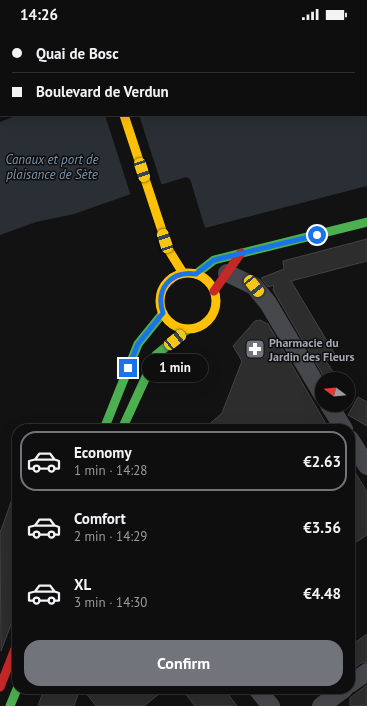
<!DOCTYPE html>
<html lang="en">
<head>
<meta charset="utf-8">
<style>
	body { margin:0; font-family:"PT Sans",sans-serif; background:#1c1c1c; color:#f1f3f6; height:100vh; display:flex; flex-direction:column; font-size:15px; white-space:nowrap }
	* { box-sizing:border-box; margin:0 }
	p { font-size:13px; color:#9b9c9e }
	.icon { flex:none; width:22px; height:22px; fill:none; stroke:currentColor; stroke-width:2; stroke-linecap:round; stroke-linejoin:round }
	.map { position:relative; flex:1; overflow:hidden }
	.drawer { position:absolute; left:12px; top:396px; width:343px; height:270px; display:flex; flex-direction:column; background:#0e0e0e; border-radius:16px; box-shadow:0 4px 16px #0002,0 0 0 1px #2e2e2e }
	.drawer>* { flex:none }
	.hud { position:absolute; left:0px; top:0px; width:367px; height:88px; box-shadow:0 4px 16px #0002,0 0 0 1px #2e2e2e; display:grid; align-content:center; height:88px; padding:0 12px; background:#0e0e0e }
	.needle { width:26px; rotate:286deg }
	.buttons { position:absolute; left:315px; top:344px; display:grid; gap:8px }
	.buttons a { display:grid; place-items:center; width:40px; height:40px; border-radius:50%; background:#0e0e0e; box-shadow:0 4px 16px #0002,0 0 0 1px #2e2e2e; font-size:20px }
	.end { position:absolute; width:18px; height:18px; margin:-9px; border:5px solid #1a73e8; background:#fff; box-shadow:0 0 0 2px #fff }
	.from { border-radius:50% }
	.bubble { position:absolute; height:28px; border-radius:14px; background:#0e0e0e; box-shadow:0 4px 16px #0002,0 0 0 1px #2e2e2e; font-size:13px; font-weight:700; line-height:28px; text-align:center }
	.car { position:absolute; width:12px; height:24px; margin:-12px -6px; border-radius:5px; box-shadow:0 0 3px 1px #0007; background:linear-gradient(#f5c518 24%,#345 0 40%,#f5c518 0 76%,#345 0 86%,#f5c518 0) }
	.hud b { display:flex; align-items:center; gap:14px; height:38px; font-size:15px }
	.hud b+b { border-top:1px solid #2e2e2e }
	.hud i { width:10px; height:10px; background:#f1f3f6 }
	ul { padding:7px 0 0; list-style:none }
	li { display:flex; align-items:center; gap:12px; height:60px; margin:0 8px 6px; padding:0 4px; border:2px solid transparent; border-radius:16px }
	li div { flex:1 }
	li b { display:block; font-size:15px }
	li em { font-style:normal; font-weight:700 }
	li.current { border-color:#71747b }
	li>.icon { width:36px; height:36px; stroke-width:1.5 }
	.button { display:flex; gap:8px; margin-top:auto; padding:8px 12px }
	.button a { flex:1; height:46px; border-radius:16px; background:#71747b; color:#fff; font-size:16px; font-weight:700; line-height:46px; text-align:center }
	.status { display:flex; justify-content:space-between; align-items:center; height:28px; padding:0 20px; background:#0e0e0e; direction:ltr }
	.status svg { height:11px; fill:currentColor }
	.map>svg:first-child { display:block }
</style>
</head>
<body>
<div class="status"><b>14:26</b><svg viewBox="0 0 49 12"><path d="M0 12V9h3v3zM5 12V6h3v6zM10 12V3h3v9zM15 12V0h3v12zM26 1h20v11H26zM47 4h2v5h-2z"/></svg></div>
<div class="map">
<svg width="367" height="678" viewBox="0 0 367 678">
	<rect width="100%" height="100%" fill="#121213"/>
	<!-- water -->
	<path fill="#292f35" d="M176 0H367V158L205 200 190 151 186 149 131 166 74 186 36 194 0 207V94L18 87H366V1H174Z"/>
	<!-- pier -->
	<path fill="#121213" d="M105 87H139L162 158 131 168Z"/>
	<!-- building -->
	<path fill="#2d2d2e" stroke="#424346" d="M367 211V233L291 253 336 328 326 333 333 344 324 349 273 262 274 257 268 259 261 250 284 241 283 233Z
		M260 292 268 296 329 401H204L222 385 242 333 233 318 255 293Z
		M358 369 367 374V398L348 387Z
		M350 436 367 464V507L350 518Z
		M15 463H17V581L1 623 0 505Z
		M367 606V634L361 635 350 643V618Z
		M367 657V678H350V670Z
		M44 661H80L74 678H38Z
		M83 661H165L144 678H96Z
		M182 661H224L237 678H195Z"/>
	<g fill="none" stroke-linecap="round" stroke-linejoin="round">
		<!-- street -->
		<path stroke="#47484b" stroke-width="18" d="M227 245 254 258 268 275 322 366
			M329 377 344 401
			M350 411 367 438
			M350 656 367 644
			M257 661 271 678
			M321 678 344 661"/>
		<!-- fast -->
		<path stroke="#4caf50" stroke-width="9" d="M72 1 76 0
			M196 246 214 232 367 194
			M104 401 138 316 163 285
			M122 401 156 327 188 301
			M10 678 17 661"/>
		<!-- slow -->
		<path stroke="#ffc107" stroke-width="9" d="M95 0V1
			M0 9H1
			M124 87 168 221 183 245
			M160 273a28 28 0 1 1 56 0a28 28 0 1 1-56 0Z"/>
		<!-- jam -->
		<path stroke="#c62828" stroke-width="9" d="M214 263 241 225
			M0 659 17 616"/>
	</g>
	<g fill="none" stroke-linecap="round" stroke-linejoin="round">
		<!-- route -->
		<path stroke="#1a73e8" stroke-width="5" d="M128 340 138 316 163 285C155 261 171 242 196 246L214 232 317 207"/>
	</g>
	<!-- icons -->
	<defs>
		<g id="pharmacy-square" transform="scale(1)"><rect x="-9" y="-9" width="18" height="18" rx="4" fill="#71747b" stroke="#0d0d0e"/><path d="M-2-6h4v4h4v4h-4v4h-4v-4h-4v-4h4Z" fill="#fff"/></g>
	</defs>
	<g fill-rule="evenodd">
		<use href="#pharmacy-square" x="255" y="321"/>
	</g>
	<g text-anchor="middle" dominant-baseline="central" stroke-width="3" stroke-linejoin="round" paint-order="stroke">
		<!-- poi labels -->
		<g font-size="12" font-weight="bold" fill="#a4a8b3" stroke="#0d0d0e" text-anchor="start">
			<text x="269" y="314">Pharmacie du<tspan x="269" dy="14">Jardin des Fleurs</tspan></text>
		</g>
		<!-- water labels -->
		<g font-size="13" font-style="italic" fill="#7c94ad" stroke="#0d0d0e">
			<text x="52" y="131">Canaux et port de<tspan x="52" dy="15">plaisance de Sète</tspan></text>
		</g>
	</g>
</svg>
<div class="buttons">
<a><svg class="needle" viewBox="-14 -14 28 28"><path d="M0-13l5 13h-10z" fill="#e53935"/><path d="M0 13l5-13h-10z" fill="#9b9c9e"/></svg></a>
</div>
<i class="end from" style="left:317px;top:207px"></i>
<i class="end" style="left:128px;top:340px"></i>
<div class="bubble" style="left:142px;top:326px;width:66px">1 min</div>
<i class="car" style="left:142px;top:142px;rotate:162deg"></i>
<i class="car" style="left:165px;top:213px;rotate:342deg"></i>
<i class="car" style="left:254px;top:258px;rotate:141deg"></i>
<i class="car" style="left:175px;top:312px;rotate:51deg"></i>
<div class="hud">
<b><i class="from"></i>Quai de Bosc</b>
<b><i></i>Boulevard de Verdun</b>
</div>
<section class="drawer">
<ul>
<li class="current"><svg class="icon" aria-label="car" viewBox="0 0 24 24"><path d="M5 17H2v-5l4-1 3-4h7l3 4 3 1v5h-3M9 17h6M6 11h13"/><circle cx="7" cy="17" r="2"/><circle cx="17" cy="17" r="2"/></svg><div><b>Economy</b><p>1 min · 14:28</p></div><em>€2.63</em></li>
<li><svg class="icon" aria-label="car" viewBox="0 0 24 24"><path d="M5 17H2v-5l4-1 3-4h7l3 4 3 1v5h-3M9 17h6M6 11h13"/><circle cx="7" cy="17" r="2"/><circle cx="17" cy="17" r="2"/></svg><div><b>Comfort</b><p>2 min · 14:29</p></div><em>€3.56</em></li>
<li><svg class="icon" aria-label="car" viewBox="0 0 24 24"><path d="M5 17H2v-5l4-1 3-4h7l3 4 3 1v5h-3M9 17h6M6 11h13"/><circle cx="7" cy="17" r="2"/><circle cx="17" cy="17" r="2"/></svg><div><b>XL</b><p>3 min · 14:30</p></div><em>€4.48</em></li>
</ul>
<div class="button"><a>Confirm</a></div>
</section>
</div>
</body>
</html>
